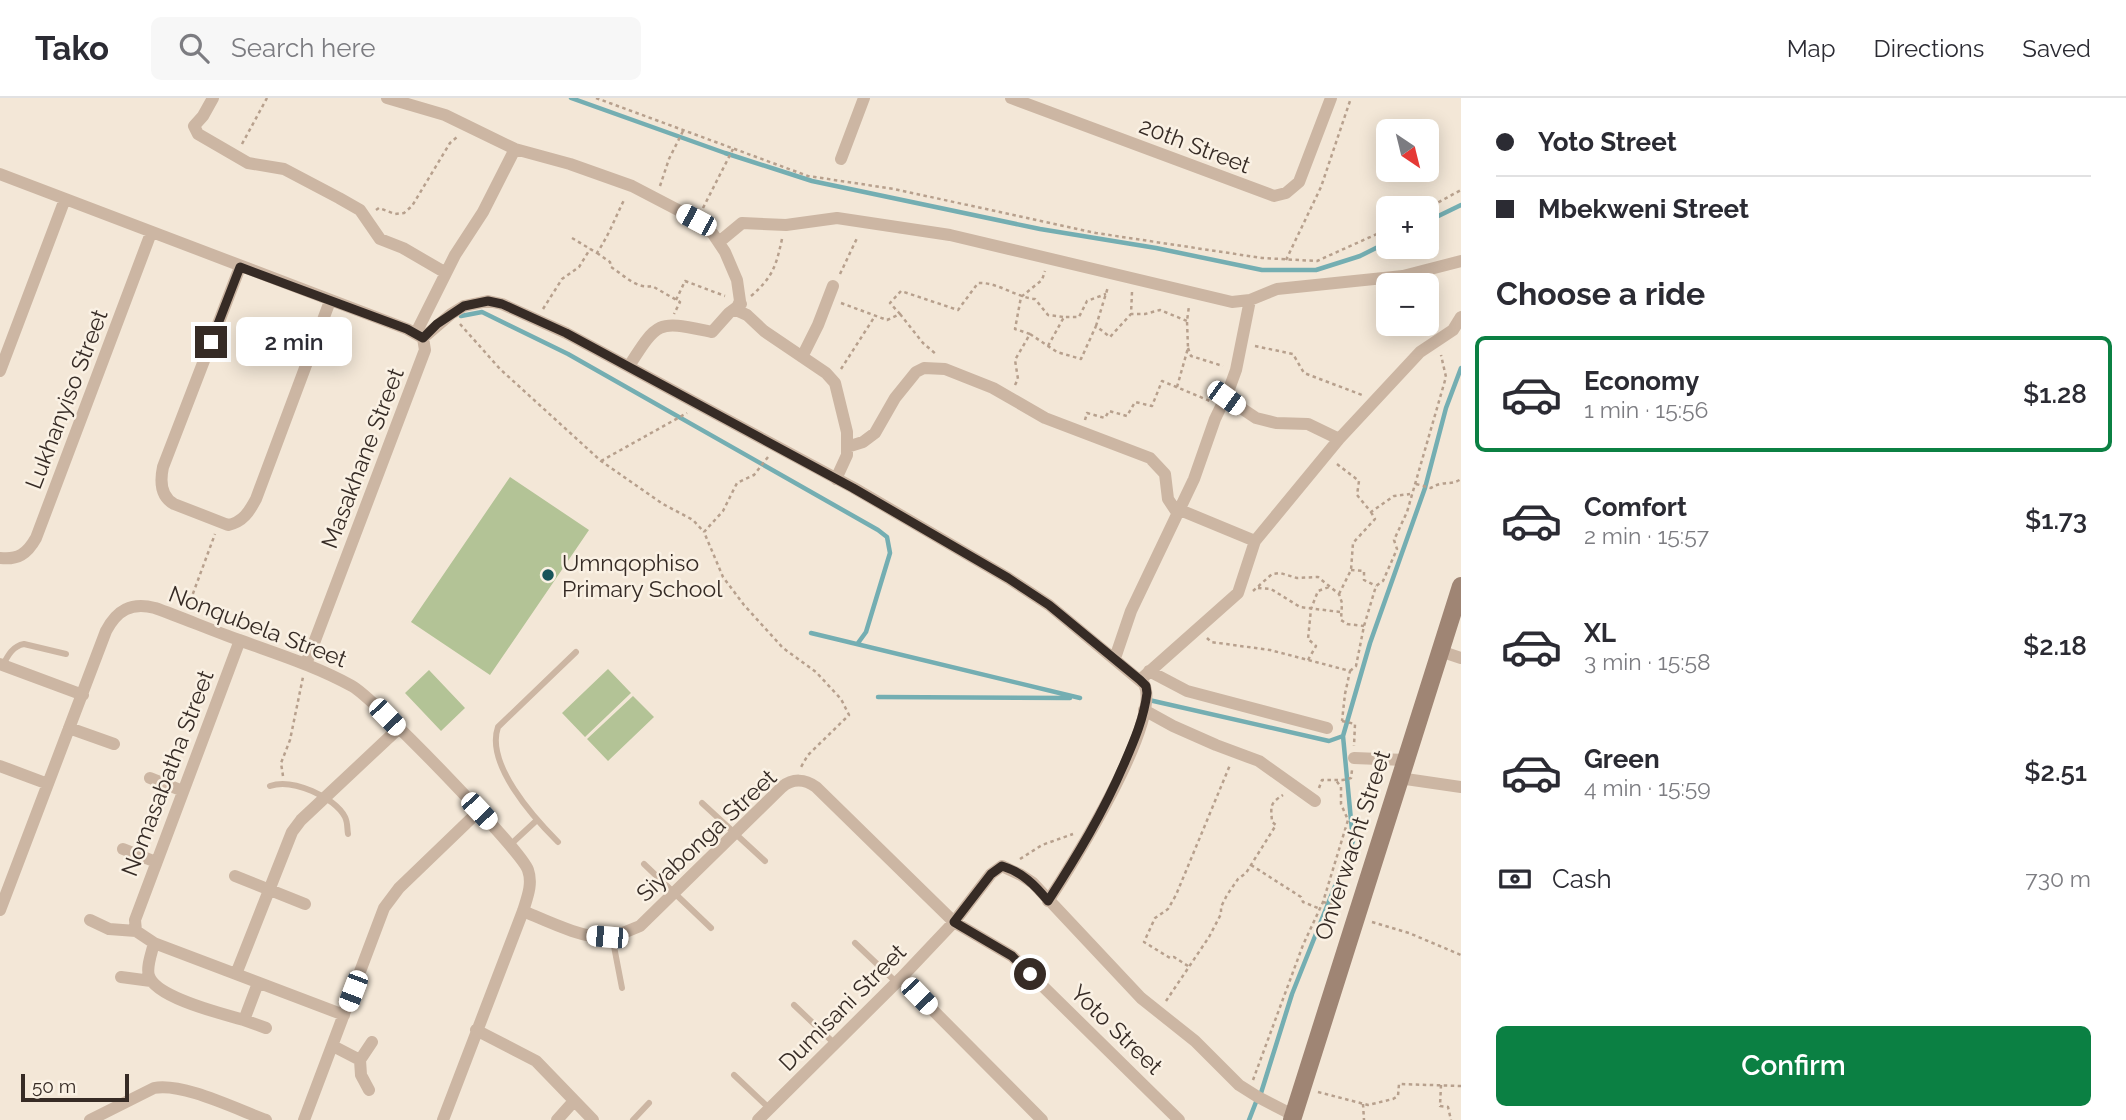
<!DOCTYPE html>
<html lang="en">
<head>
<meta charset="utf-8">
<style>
	body { margin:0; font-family:Raleway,sans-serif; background:#f7f7f7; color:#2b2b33; height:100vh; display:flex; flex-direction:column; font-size:26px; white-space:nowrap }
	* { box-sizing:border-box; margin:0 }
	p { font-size:23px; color:#7c7c81 }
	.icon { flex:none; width:38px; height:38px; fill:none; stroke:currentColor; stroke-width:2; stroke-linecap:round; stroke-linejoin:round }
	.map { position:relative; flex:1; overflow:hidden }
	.side { display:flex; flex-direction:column; background:#fff; width:665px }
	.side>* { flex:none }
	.hud { display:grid; align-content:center; height:154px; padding:0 35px; background:#fff }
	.needle { width:46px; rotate:145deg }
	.buttons { position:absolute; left:1376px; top:21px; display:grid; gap:14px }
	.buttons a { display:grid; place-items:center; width:63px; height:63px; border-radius:10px; background:#fff; box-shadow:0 4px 18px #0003; font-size:35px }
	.scale { position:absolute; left:21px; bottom:18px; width:108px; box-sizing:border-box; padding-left:7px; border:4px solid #362b25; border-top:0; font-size:19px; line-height:24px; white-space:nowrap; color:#362b25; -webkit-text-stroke:5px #faf1e4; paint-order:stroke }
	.end { position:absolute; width:32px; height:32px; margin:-16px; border:9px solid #362b25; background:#fff; box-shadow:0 0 0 4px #fff }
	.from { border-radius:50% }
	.bubble { position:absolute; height:49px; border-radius:10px; background:#fff; box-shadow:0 4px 18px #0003; font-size:23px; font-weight:600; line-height:49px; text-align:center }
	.car { position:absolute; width:21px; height:42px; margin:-21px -10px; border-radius:9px; box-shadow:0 0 5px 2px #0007; background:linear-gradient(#fff 24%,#345 0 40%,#fff 0 76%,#345 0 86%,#fff 0) }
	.hud b { display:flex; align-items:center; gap:24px; height:66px; font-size:26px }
	.hud b+b { border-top:2px solid #e1e1e2 }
	.hud i { width:18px; height:18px; background:#2b2b33 }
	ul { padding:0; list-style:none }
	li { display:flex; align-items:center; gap:21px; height:116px; margin:0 14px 10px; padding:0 21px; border:4px solid transparent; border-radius:10px }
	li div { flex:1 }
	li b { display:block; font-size:26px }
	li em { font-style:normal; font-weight:600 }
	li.current { border-color:#0b8043 }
	li>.icon { width:63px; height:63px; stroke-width:1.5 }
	h2 { padding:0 35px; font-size:32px; line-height:84px }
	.pay { display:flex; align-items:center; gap:18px; height:77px; padding:0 35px; font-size:26px }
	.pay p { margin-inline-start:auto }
	.primary-button { display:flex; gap:14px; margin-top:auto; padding:14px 35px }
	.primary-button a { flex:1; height:80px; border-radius:10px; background:#0b8043; color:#fff; font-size:28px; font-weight:600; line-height:80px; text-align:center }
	header { display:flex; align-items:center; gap:42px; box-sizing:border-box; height:98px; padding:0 35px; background:#fff; border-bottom:2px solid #e1e1e2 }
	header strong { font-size:33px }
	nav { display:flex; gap:38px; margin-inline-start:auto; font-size:24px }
	.search { width:490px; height:63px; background:#f7f7f7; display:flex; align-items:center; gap:18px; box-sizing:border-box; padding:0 24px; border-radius:10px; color:#7c7c81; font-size:26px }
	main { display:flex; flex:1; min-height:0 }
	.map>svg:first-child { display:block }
</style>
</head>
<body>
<header>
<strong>Tako</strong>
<div class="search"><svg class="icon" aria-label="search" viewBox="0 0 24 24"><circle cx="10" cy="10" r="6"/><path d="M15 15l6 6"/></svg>Search here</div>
<nav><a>Map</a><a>Directions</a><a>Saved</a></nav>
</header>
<main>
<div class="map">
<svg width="1461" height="1022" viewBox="0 0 1461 1022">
	<rect width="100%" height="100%" fill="#f3e7d7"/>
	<!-- pitch -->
	<path fill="#b3c396" d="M510 379 589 432 490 577 411 524Z
		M608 571 631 595 585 639 562 615Z
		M429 572 465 610 441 633 405 595Z
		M633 598 654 619 608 663 587 641Z"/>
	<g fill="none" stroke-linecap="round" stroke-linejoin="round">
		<!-- stream -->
		<path stroke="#74aeb2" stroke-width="4.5" d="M571 0 725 55 812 83 1040 131 1156 150 1262 172H1316L1360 158 1388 144
			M1426 124 1461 107
			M461 218 482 214 568 256 878 432 887 439 890 455 866 534 858 545
			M811 535 1080 600
			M878 599 1070 600
			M1149 602 1329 643 1343 638 1370 545 1425 390 1446 310 1461 270
			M1261 995 1292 896 1353 743 1343 638
			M1249 1022 1256 1004"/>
		<!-- path -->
		<path stroke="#b7a08d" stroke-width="2.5" stroke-dasharray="3.5 3.5" stroke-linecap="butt" d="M596 0 808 78 894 91 1096 135 1262 160 1317 163 1388 131
			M242 46 267 0
			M660 88 669 61 683 33
			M703 110 733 51
			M1426 111 1461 92
			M376 112 379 110 395 116 404 115 412 108 450 45 457 39
			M572 140 597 155C609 137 615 120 625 100
			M597 155 610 164 611 169C624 177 636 191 652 188L680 204 674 216
			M1286 162 1321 89 1351 0
			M840 176 858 138
			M1132 194 1131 216H1145L1160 212 1187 223
			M751 198C773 179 776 168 782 141
			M676 202 685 183 725 198
			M841 205 887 222 900 216 890 205 901 193 958 212 978 185C998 184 1015 199 1035 201L1048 217 1064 219
			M543 211 562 181 579 169 590 151
			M900 216 923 245 937 257
			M460 226 500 271 601 363 663 406 693 422 704 434
			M1096 228 1108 189
			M1030 236 1015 231 1021 199 1042 182 1045 173
			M1048 248 1064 219H1079L1087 203 1106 196
			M1255 248 1293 256 1304 275 1362 297
			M1188 250 1191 258 1223 268
			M841 271 875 218
			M1015 287 1018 281 1015 262 1030 236 1057 254 1081 261 1096 228 1110 239 1131 216
			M1177 289 1188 250 1187 223 1189 208
			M1085 322 1087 315 1105 320 1109 313 1127 318 1135 304 1152 308 1162 283 1210 303
			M768 359 754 377 737 385 723 413 704 434 723 479 744 507 783 550 816 574 841 601 849 617 808 657 801 669
			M601 363 687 315
			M1337 366 1359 383 1357 397 1371 414 1394 398 1410 396
			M1416 386 1431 390C1443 382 1451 388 1461 381
			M1351 472 1364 473V482L1376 488
			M1258 490 1271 491 1300 509 1340 514
			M1253 493 1272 476 1280 475 1297 480 1318 479 1339 496 1342 505 1341 522 1347 526 1364 528
			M1339 496 1351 472 1353 445 1375 421 1371 414
			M188 509 215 436
			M1207 540 1211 544 1270 552 1350 573 1345 596 1342 623
			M1308 562 1316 548 1308 541 1311 511 1318 493 1329 489
			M1350 573 1356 568 1364 528 1376 488 1383 483 1397 451 1394 442 1407 414 1446 279 1441 257
			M1342 623 1355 626 1354 648
			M283 678 281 665 290 642 303 579
			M1319 690 1322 682H1343L1351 680 1352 672
			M1020 761 1042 747 1073 736
			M1251 767 1301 799 1303 804 1318 810
			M1323 804 1342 809
			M1372 824 1409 835 1461 857
			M1188 868 1174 859 1170 860 1144 844 1155 820 1168 811 1176 797 1230 667
			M1166 903 1209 839 1221 816V809L1227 797 1238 781 1246 775 1276 727 1272 724C1271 708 1269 706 1283 697
			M1253 982 1303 847 1323 804 1348 722 1341 706V689L1335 681
			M1441 987 1440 1008 1448 1009 1451 1022
			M1318 994 1368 1007 1393 1001 1398 998 1399 986 1461 988
			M1363 1006 1364 1022"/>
		<!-- lane -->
		<path stroke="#ccb6a3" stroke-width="6" d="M3 567C8 557 13 548 24 546L66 556
			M270 688C292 680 335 699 345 719 348 725 347 731 348 736
			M702 705 765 763
			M558 744C534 720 485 666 498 629L576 554
			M510 747 537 722
			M644 766 711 830
			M612 838 622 890
			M855 845 896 884
			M794 907 835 946
			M734 977 770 1011
			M633 1022 649 1005"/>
		<!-- street -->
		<path stroke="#ccb6a3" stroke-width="12" d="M213 0 203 18 194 28 198 36 248 65 284 71 339 100 360 112 380 141 403 150 446 175
			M387 0 445 17 515 51 570 66 632 88 701 124 713 136 725 154 737 182 740 203 736 212 747 217 764 233 826 275 835 285 847 334V357L836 381
			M1011 0 1274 98 1286 95 1299 84 1331 0
			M841 61 864 0
			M0 76 407 231 423 240 425 252 306 566
			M719 144 742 125 786 127 837 120 950 137 1232 204 1250 202 1277 191 1403 178 1461 163
			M240 169 163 369C160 383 160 398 174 406L228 427C243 424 249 414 256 401L330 203
			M416 235 455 157 483 114 515 51
			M423 240 451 216 464 208 488 203 502 206 566 235 854 390 1008 480 1049 507 1144 586C1163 621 1071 769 1048 803
			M802 259 818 227 833 188
			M629 268C659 221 658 223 712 234L729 215 741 206
			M0 273 65 101
			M1226 300 1256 320 1276 325 1308 326 1339 341
			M847 349 863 344 875 335 895 300 916 274 924 270 945 271 993 290 1045 320 1150 360 1165 376 1168 401 1178 416
			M1180 412 1255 443
			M0 460C18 462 27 456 36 440L151 135
			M240 542 135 822 136 833 154 845 344 917
			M1440 553 1461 560
			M1115 560 1131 513 1194 381 1215 321 1228 294 1236 272 1250 202
			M0 566 83 597
			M1149 573 1187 593 1327 630
			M1140 582 1238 495 1255 443 1339 341 1420 254 1453 232 1461 219
			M1144 612 1173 628 1216 647 1259 663 1315 703
			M69 630 114 646
			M1354 660 1405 662
			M0 668 48 686
			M150 680 183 693
			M1399 680 1461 689
			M123 751 156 764
			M235 778 305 806
			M0 812 106 533C117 512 131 504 155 510 183 520 211 532 239 542 277 556 316 568 352 588 373 599 521 752 528 772 533 786 527 800 523 813L443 1022
			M523 813C547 823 583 841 608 839 619 838 630 832 640 828L782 689C793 680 805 681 816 689L954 824 1012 858 1179 1022
			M90 822 109 831 136 833
			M154 845C152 854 146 869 149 878 156 900 223 916 244 922L258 885
			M236 876 292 734 301 722 398 631
			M121 879 151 883
			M901 880 1042 1022
			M244 922 266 930
			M476 932 536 963 593 1022
			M333 948 360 962 361 977 369 992
			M360 962 372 944
			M90 1022 154 990C182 984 238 1012 266 1022
			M304 1022 384 810 399 790 479 713
			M557 1022 574 1003
			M758 1022 901 880 954 824 991 776 1002 768 1021 777 1033 785 1141 900 1195 943 1239 987 1258 999 1293 1017"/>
		<!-- secondary -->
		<path stroke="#9f8574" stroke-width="18" d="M1292 1022 1461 488"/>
	</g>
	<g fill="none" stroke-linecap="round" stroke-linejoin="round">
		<!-- route -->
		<path stroke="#362b25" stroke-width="9" d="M211 244 240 169 407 231 423 240 437 226 464 208 488 203 502 206 566 235 853 390 1008 480 1049 507 1140 582 1146 588 1147 595C1144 620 1134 643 1124 666 1103 715 1077 758 1048 803 1035 787 1022 774 1002 768L991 776 954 824 1012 858 1030 876"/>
	</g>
	<!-- markers -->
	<circle fill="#18545a" stroke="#faf1e4" stroke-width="2.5" cx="548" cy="477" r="7"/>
	<g text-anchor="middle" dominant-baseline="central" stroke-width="5" stroke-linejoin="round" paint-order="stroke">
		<!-- street labels -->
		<g font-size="23" fill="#362b25" stroke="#faf1e4">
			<text transform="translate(1195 47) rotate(21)">20th Street</text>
			<text transform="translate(66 301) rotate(-69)">Lukhanyiso Street</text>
			<text transform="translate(362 360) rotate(-69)">Masakhane Street</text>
			<text transform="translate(258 528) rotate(21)">Nonqubela Street</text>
			<text transform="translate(167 675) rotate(-69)">Nomasabatha Street</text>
			<text transform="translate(706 737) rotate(-43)">Siyabonga Street</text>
			<text transform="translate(1352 747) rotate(-72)">Onverwacht Street</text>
			<text transform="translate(842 909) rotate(-45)">Dumisani Street</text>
			<text transform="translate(1117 931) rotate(44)">Yoto Street</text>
		</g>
		<!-- poi labels -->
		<g font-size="23" fill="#362b25" stroke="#faf1e4" text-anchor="start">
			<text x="562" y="464">Umnqophiso<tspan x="562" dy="26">Primary School</tspan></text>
		</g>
	</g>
</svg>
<div class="buttons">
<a><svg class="needle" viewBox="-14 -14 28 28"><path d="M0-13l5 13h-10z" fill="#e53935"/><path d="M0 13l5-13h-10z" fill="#7c7c81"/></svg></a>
<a>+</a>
<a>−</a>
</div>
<div class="scale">50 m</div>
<i class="end from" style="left:1030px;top:876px"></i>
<i class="end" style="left:211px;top:244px"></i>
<div class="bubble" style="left:236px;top:219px;width:116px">2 min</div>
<i class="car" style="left:696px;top:122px;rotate:298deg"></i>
<i class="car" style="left:1226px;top:300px;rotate:126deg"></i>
<i class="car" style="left:387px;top:619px;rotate:136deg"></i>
<i class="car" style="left:479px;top:713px;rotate:137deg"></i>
<i class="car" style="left:607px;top:839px;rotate:275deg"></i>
<i class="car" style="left:353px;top:893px;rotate:201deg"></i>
<i class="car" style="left:919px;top:898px;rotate:136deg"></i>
</div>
<section class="side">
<div class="hud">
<b><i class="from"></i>Yoto Street</b>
<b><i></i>Mbekweni Street</b>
</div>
<h2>Choose a ride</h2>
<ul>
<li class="current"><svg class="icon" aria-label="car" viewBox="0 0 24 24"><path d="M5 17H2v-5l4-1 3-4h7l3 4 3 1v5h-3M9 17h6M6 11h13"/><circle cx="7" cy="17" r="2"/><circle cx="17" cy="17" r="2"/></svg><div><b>Economy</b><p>1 min · 15:56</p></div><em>$1.28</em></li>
<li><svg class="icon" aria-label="car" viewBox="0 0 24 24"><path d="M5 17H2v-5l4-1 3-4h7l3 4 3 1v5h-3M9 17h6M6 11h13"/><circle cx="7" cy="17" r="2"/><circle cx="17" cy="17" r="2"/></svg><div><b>Comfort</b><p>2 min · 15:57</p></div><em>$1.73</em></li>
<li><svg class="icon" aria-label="car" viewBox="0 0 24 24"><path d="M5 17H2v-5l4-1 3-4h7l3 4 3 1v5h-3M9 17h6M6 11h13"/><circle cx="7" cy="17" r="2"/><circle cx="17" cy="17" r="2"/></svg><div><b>XL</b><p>3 min · 15:58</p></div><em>$2.18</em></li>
<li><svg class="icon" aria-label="car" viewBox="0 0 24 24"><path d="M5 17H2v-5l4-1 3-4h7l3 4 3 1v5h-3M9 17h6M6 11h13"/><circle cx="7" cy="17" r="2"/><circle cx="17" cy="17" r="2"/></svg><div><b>Green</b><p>4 min · 15:59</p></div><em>$2.51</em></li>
</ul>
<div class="pay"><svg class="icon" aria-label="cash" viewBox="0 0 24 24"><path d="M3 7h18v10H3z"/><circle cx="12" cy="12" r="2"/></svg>Cash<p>730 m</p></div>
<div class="primary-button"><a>Confirm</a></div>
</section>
</main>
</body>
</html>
